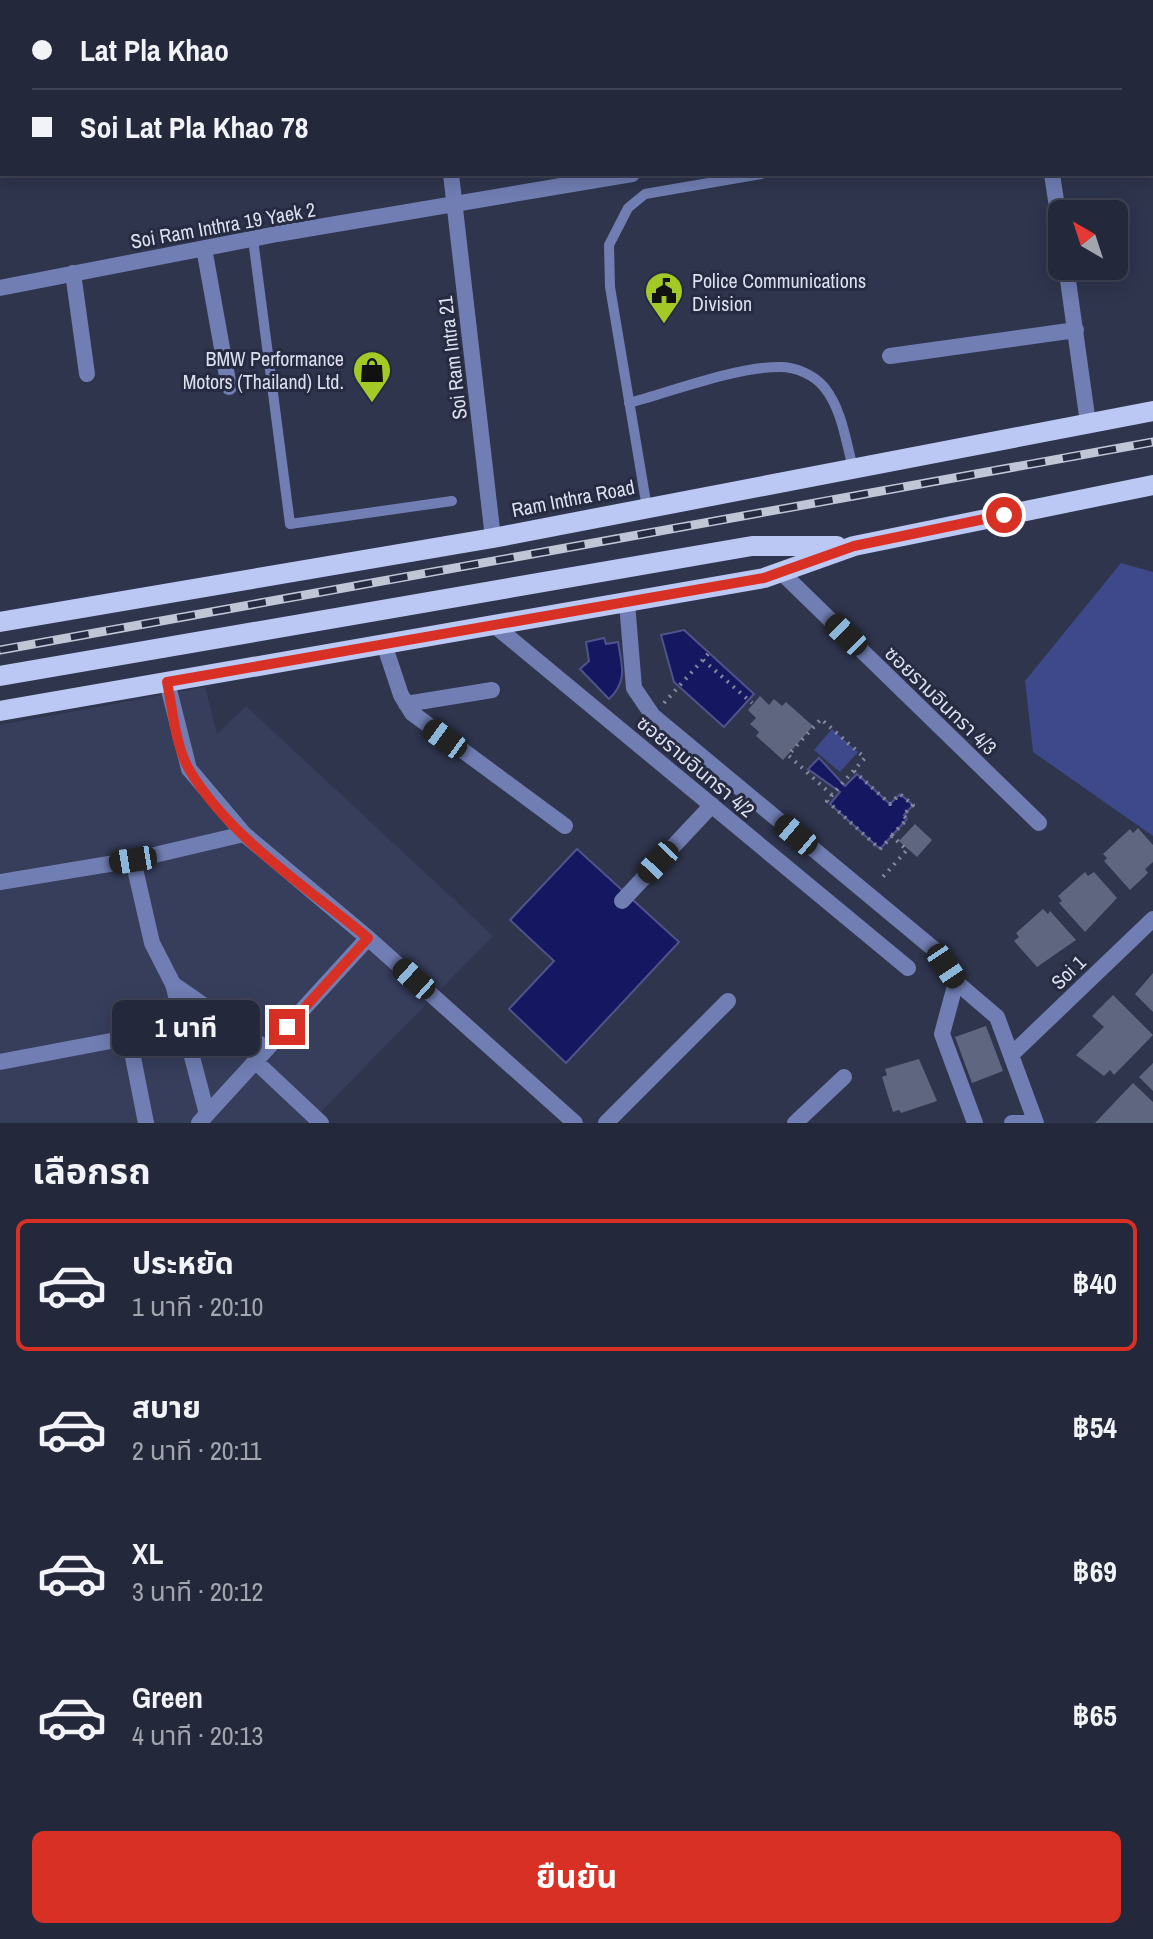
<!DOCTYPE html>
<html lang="th">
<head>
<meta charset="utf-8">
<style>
	body { margin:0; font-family:"Archivo Narrow","Noto Sans Thai",sans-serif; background:#2f3445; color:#f1f3f6; height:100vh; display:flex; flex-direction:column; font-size:30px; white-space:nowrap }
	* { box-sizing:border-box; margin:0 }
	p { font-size:26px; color:#a3a6af }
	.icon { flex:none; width:44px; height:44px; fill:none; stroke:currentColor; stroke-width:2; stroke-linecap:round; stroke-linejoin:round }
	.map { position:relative; height:1123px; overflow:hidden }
	.sheet { display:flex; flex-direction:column; background:#23283a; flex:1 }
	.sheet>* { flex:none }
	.banner { position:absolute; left:0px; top:0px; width:1154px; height:176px; box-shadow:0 4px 20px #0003,0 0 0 2px #404454; display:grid; align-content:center; height:176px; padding:0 32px; background:#23283a }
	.needle { width:52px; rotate:321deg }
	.fabs { position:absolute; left:1048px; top:200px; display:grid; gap:16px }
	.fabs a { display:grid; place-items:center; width:80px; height:80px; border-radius:12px; background:#23283a; box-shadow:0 4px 20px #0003,0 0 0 2px #404454; font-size:40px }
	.end { position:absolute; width:36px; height:36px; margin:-18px; border:10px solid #d93025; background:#fff; box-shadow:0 0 0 4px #fff }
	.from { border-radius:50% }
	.bubble { position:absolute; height:56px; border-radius:12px; background:#23283a; box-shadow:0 4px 20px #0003,0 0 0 2px #404454; font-size:26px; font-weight:700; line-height:56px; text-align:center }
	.car { position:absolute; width:24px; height:48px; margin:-24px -12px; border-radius:10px; box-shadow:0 0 6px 2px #0007; background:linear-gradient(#222 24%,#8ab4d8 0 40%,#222 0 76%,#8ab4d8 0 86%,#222 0) }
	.banner b { display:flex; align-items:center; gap:28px; height:76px; font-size:30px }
	.banner b+b { border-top:2px solid #404454 }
	.banner i { width:20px; height:20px; background:#f1f3f6 }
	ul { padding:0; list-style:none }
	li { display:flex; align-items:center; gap:24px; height:132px; margin:0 16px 12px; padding:0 16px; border:4px solid transparent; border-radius:12px }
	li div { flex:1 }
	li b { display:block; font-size:30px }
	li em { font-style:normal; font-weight:700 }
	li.active { border-color:#d93025 }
	li>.icon { width:72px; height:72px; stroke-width:1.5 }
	h2 { padding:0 32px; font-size:36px; line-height:96px }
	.button { display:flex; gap:16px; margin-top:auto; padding:16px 32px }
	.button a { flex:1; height:92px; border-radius:12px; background:#d93025; color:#fff; font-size:32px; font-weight:700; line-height:92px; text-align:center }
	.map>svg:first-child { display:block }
</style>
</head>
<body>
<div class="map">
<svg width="1153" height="1123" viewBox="0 0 1153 1123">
	<rect width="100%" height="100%" fill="#2f354d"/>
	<!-- built -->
	<path fill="#373e5c" d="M205 687 217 734 246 706 493 936 310 1123H0V725Z"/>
	<!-- green -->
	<path fill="#3d498a" d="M1121 563 1153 572V836L1033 752 1025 681Z
		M832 729 858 752 840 772 814 750Z"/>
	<!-- water -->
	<path fill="#151760" stroke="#50538b" stroke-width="2" d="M684 630 754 694 724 727 674 682 661 635Z
		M604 638 606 644 618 642C622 666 628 681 609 699L580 669 589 661 586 642Z
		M819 758 845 786 857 774 890 804 900 794 913 805 904 815 907 819 880 849 830 804 840 792 808 769Z
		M577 849 679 942 566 1063 509 1009 554 961 510 920Z"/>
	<!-- building -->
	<path fill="#5f6680" d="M760 696 769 705 774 699 782 706 786 702 813 726 783 760 756 736 759 732 750 724 756 718 748 710Z
		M915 824 932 840 917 857 899 841Z
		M1138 828 1153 845V862L1145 869 1148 873 1130 890 1104 861 1107 858 1103 854 1130 829 1133 833Z
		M1085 872 1088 876 1094 872 1117 898 1085 932 1059 903 1062 901 1058 896Z
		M1043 909 1048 914 1050 911 1076 940 1037 967 1014 941 1019 937 1016 933Z
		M1153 973V1012L1135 994Z
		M1113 995 1153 1035 1114 1075 1110 1070 1104 1076 1076 1055 1104 1027 1092 1016Z
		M986 1026 1003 1071 972 1083 955 1037Z
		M919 1059 937 1101 901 1113 899 1110 893 1112 882 1077 887 1075 885 1069Z
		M1153 1063V1091L1139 1077Z
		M1133 1083 1153 1102V1123H1095Z"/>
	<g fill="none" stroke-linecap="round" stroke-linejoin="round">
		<!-- path -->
		<path stroke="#84899d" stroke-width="4" stroke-dasharray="2 6" stroke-linecap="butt" d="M703 660 752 703
			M664 703 708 654
			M854 771 890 804 900 794 913 805 903 815 907 819 892 835
			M832 795 788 755 821 719 865 758C852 772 839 787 827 801L880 849 892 836 907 850 881 879"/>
		<!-- service -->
		<path stroke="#707eb3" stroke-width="10" d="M201 0V2
			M253 239 290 524 452 501
			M629 403C674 391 734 367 780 367 796 367 814 375 824 387 842 409 846 442 853 468
			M647 508 610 287 609 245 628 208 645 194 761 174"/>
		<!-- pedestrian -->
		<path stroke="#707eb3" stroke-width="16" d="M133 860 152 943 173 984"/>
		<!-- minor -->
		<path stroke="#707eb3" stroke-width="16" d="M430 0V2
			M1030 0V2
			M1152 83H1153
			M451 174 493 538
			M1052 174 1062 240
			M204 248 229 387
			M1066 266 1088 423
			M73 273 87 374
			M0 288 277 234 632 174
			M890 356 1076 330
			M781 572 1039 823
			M627 603 634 688 653 716 935 950 956 982 997 1017 1036 1123
			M494 625 908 968
			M384 644 401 695 412 713 565 826
			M167 682 189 769 244 834 368 938 575 1123
			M406 704 492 690
			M0 882 133 860 244 834
			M622 901 712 805
			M956 982 942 1034 975 1123
			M1011 1055 1153 919
			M0 1062 116 1040 130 1042 146 1123
			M256 1062 321 1123
			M207 1114 173 984 267 1049
			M199 1123 368 938
			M606 1123 728 1001
			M795 1123 844 1077
			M1012 1123H1032"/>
		<!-- primary -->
		<path stroke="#bcc8f4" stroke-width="20" d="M0 622 493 538 1153 411
			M0 676 752 546H837
			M0 711 764 578 854 546 1153 485"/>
		<!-- rail casing -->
		<g stroke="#c1c6d6" stroke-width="9">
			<path id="rail" d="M0 650 1153 442"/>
		</g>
		<!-- rail -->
		<use href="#rail" stroke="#262b42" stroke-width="6" stroke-dasharray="18" stroke-linecap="butt"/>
	</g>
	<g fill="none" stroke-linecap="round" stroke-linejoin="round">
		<!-- route -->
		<path stroke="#d93025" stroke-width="10" d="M287 1027 368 938C308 888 231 839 190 771 175 746 173 710 167 682L764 578 854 546 1004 515"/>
	</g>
	<!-- icons -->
	<defs>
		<g id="civic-pin" transform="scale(2)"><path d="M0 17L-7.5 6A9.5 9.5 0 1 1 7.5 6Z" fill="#a3c927" stroke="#262b42"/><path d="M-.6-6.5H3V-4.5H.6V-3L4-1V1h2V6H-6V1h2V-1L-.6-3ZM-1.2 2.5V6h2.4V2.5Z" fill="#111"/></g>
		<g id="shop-pin" transform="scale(2)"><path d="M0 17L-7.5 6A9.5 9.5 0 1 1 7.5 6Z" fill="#a3c927" stroke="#262b42"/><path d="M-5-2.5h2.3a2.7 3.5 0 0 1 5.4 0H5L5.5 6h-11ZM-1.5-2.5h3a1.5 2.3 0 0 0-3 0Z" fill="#111"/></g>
	</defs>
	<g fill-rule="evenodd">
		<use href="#civic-pin" x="664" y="291"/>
		<use href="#shop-pin" x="372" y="370"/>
	</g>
	<g text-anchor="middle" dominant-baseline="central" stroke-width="6" stroke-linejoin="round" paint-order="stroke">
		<!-- street labels -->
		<g font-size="20" fill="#dbdfee" stroke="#262b42">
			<text transform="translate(223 225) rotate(-10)">Soi Ram Inthra 19 Yaek 2</text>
			<text transform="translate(452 358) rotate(-97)">Soi Ram Intra 21</text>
			<text transform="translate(573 498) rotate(-11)">Ram Inthra Road</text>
			<text transform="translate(941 700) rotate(44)">ซอยรามอินทรา 4/3</text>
			<text transform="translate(696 766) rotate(40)">ซอยรามอินทรา 4/2</text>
			<text transform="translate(1068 972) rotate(-44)">Soi 1</text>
		</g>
		<!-- poi labels -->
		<g font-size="20" fill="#dbdfee" stroke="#262b42" text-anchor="start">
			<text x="692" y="280">Police Communications<tspan x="692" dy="23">Division</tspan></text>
			<text x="344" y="358" text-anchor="end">BMW Performance<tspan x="344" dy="23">Motors (Thailand) Ltd.</tspan></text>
		</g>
	</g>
</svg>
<div class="fabs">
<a><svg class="needle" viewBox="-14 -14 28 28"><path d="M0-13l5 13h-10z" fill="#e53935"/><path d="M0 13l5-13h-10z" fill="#a3a6af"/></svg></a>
</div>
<i class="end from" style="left:1004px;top:515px"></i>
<i class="end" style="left:287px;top:1027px"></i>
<div class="bubble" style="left:112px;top:1000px;width:148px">1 นาที</div>
<i class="car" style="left:846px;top:635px;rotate:314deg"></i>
<i class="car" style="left:445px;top:739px;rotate:306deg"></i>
<i class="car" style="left:796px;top:835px;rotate:310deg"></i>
<i class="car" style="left:133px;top:860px;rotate:261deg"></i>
<i class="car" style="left:658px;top:862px;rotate:223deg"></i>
<i class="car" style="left:946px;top:966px;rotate:146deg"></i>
<i class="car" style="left:414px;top:979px;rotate:312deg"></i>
<div class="banner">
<b><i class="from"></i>Lat Pla Khao</b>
<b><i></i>Soi Lat Pla Khao 78</b>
</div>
</div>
<section class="sheet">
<h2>เลือกรถ</h2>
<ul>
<li class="active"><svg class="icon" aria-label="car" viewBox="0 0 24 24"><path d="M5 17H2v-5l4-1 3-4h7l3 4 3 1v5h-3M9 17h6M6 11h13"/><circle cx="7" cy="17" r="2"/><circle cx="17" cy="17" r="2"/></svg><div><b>ประหยัด</b><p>1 นาที · 20:10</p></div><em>฿40</em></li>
<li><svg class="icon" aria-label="car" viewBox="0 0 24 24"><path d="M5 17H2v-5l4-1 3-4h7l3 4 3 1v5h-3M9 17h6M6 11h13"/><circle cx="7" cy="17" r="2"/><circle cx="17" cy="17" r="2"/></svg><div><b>สบาย</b><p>2 นาที · 20:11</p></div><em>฿54</em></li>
<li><svg class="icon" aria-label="car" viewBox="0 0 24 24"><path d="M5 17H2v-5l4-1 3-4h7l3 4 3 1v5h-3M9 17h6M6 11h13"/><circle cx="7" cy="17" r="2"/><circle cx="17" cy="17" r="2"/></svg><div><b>XL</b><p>3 นาที · 20:12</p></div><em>฿69</em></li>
<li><svg class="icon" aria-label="car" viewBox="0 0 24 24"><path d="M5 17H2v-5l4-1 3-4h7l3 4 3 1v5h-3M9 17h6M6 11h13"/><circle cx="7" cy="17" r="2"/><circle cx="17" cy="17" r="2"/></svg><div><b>Green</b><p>4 นาที · 20:13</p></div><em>฿65</em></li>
</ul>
<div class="button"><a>ยืนยัน</a></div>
</section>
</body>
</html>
